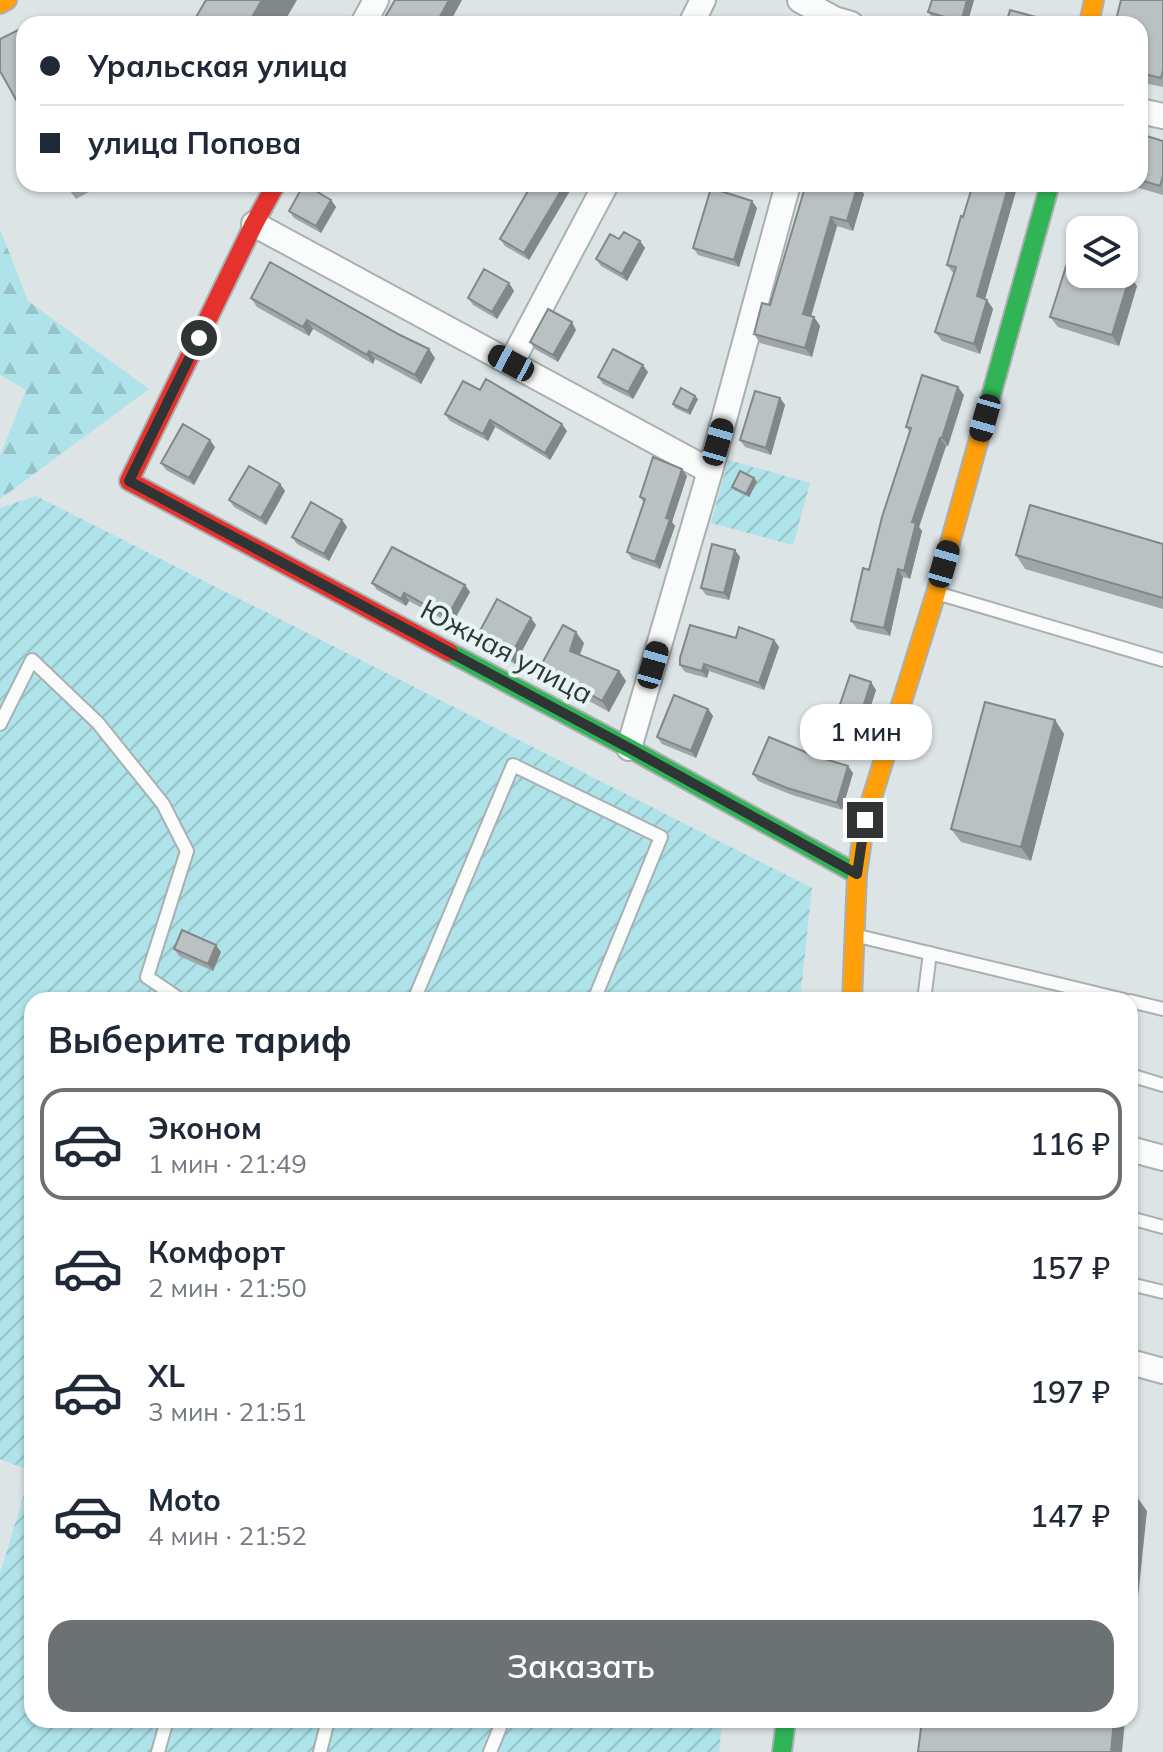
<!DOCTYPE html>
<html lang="ru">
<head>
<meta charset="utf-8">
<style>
	body { margin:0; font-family:Mulish,sans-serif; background:#f2f2f3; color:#1f2937; height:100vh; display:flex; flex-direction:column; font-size:30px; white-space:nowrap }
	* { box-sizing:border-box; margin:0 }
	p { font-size:26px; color:#747a83 }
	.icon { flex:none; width:44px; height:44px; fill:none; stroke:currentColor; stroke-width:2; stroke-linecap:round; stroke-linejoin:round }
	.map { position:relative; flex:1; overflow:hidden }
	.side { position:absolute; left:24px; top:992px; width:1114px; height:736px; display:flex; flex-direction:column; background:#fff; border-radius:24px; box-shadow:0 2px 6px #0004 }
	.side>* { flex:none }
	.guide { position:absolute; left:16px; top:16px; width:1132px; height:176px; border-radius:24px; box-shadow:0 2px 6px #0004; display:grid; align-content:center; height:176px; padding:0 24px; background:#fff }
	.controls { position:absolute; left:1066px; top:216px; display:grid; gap:16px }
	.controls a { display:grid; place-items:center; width:72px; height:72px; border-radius:16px; background:#fff; box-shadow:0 2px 6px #0004; font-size:40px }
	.end { position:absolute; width:36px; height:36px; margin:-18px; border:10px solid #2f3535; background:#fff; box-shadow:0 0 0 4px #fff }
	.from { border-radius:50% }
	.bubble { position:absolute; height:56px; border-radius:24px; background:#fff; box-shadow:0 2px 6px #0004; font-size:26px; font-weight:600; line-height:56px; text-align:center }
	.car { position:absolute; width:24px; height:48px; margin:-24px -12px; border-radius:10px; box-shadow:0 0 6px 2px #0007; background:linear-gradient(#222 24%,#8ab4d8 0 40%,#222 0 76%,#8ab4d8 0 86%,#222 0) }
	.guide b { display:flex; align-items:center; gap:28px; height:76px; font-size:30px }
	.guide b+b { border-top:2px solid #e0e1e3 }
	.guide i { width:20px; height:20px; background:#1f2937 }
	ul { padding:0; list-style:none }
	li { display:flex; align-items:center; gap:24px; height:112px; margin:0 16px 12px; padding:0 8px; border:4px solid transparent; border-radius:24px }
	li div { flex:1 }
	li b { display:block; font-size:30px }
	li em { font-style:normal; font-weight:600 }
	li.on { border-color:#6c7273 }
	li>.icon { width:72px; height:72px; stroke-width:1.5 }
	h2 { padding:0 24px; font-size:36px; line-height:96px }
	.button { display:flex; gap:16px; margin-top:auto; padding:16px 24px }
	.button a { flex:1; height:92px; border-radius:24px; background:#6c7273; color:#fff; font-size:32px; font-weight:600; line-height:92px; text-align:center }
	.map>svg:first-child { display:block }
</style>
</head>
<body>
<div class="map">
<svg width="1163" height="1752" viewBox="0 0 1163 1752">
	<defs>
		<pattern id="forest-firs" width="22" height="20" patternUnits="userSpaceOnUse" patternTransform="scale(2)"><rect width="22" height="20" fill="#aee3e9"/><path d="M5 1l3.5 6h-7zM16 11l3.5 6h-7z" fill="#96c3c8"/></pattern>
		<pattern id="garden-furrows" width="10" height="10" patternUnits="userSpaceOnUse" patternTransform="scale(2)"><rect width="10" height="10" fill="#aee3e9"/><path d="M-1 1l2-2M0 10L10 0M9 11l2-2" fill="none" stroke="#96c3c8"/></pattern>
	</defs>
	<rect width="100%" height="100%" fill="#dce4e6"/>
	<!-- forest -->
	<path fill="url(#forest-firs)" d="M0 229 28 301 149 389 0 499V456L26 390 0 375Z"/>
	<!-- garden -->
	<path fill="url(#garden-furrows)" d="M728 460 810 483 793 545 711 523Z
		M36 496 812 888 800 1000H32V1720H722L719 1752H0V1574L31 1471 0 1459V508Z"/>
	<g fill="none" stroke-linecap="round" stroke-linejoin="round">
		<!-- lane casing -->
		<g stroke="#aab0b1" stroke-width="16">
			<path id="lane" d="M940 594 1163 660
				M0 724 32 660 98 723 163 804 187 851 147 977 181 1000
				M858 936 1124 1000
				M414 1000 513 765 661 837 594 1000
				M924 1000 930 953
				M1130 1001 1163 1009
				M1130 1075 1163 1085
				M1130 1218 1163 1227
				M1130 1284 1163 1292
				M158 1752 167 1720
				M320 1752 328 1720
				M490 1752 503 1720"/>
		</g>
		<!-- street casing -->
		<g stroke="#aab0b1" stroke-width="28">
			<path id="street" d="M800 0 834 19 851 24
				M363 24 376 0
				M691 24 703 0
				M1140 111 1163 116
				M254 224 710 471
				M511 363 606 184
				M629 748 710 471 788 184
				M1130 1149 1163 1158
				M1130 1362 1163 1371"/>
		</g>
		<!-- fast casing -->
		<g stroke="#aab0b1" stroke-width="22">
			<path id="fast" d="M984 421 1050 184
				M449 652 629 748 857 874
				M782 1752 786 1720"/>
		</g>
		<!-- slow casing -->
		<g stroke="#aab0b1" stroke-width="22">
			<path id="slow" d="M0 4 7 0
				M1089 24 1094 0
				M852 1000 857 874 865 820 936 593 984 421"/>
		</g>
		<!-- jam casing -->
		<g stroke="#aab0b1" stroke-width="22">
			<path id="jam" d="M276 184 254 224 129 481 449 652"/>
		</g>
		<!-- lane -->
		<use href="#lane" stroke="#fafbfb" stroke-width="12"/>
		<!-- street -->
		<use href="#street" stroke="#fafbfb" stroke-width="24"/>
		<!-- fast -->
		<use href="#fast" stroke="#30b455" stroke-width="18"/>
		<!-- slow -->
		<use href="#slow" stroke="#ff9f0a" stroke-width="18"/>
		<!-- jam -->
		<use href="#jam" stroke="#e5322d" stroke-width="18"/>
	</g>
	<!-- wall -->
	<path fill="#a0a6a7" d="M974 0 967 24H949L933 19 928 12Z
		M1163 0V87L1140 82V24Z
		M1140 134 1163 141V195L1125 184H1140Z
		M65 184H103L76 199Z
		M574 184 529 260 505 246 500 239Z
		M973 184H1018L985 299 987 300 993 309 980 354 942 341 935 332 954 274 947 265Z
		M864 194 853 231 837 226 811 317H814L820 326 812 357 760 343 754 334 770 305 795 222Z
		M331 200 336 207 321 233 294 218 289 211Z
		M757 208 739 267 698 255 693 248Z
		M619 239 640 241 645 248 627 281 601 266 596 259Z
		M509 283 514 291 497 319 473 305 468 298Z
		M1137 286 1119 346 1058 327 1050 317Z
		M251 298 435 358 421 384 375 359 373 364 313 329 309 336 257 307Z
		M576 330 558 362 535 349 530 342Z
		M648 372 633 399 603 384 598 377Z
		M964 395 948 446H946L919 527 922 531 910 579 903 577 890 636 857 629 851 621 869 570 910 432 906 427Z
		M695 396 698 399 690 415 675 408 673 404Z
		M780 398 785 405 771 455 745 447 740 440Z
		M445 414 567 431 550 460 495 427 488 441 450 421Z
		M215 447 194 485 166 470 161 463Z
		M687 476 672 522 675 526 660 569 632 559 627 552 644 503 640 497Z
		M754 478 757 482 749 497 734 490 732 487Z
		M280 484 285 491 266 525 234 507 229 500Z
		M342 520 347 527 329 561 297 544 292 537Z
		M1163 544V609L1025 569 1016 555Z
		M740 557 729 600 706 595 701 588Z
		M372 583 465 585 470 592 452 624 409 601 406 606 377 590Z
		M536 625 515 664 481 645 476 638Z
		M736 638 774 640 779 647 764 690 709 671 707 678 685 672 680 665Z
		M584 643 580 655 619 671 626 681 609 712 547 678 540 667Z
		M876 690 864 727 842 720 837 713Z
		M708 709 713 716 696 758 662 744 657 737Z
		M1055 720 1064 734 1031 861 961 842 951 829Z
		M853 773 842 810 792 795 758 781 753 774Z
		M174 949 221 952 213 971 179 956Z"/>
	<!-- shaded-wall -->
	<path fill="#828788" d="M262 0H297L283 24H248Z
		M449 0H462L449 24H436Z
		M967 0H974L967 24H963L961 22Z
		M565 184H574L529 260 524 253Z
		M858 184 864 194 853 231 847 221Z
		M1009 184H1018L983 306 977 296Z
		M331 200 336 207 321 233 316 226Z
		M752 201 757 208 739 267 734 260Z
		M831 217 837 226 809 323 803 314Z
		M640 241 645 248 627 281 622 274Z
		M1130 276 1137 286 1119 346 1112 335Z
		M509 283 514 291 497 319 492 312Z
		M987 300 993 309 980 354 974 344Z
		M814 317 820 326 812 357 805 348Z
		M307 320 313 329 309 336 303 327Z
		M572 322 576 330 558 362 553 355Z
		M429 349 435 358 421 384 415 375Z
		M369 351 375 359 373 364 367 355Z
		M643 365 648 372 633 399 628 392Z
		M958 387 964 395 948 446 942 438Z
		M695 396 698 399 690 415 688 411Z
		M780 398 785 405 771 455 766 448Z
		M490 420 495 427 488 441 483 434Z
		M562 424 567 431 550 460 545 453Z
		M940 438 946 446 919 527 922 531 910 579 904 571 912 522Z
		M210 440 215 447 194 485 189 478Z
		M682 469 687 476 672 522 675 526 660 569 655 562 666 518Z
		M754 478 757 482 749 497 746 494Z
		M280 484 285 491 266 525 261 518Z
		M342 520 347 527 329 561 324 554Z
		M735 550 740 557 729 600 724 593Z
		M898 569 903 577 890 636 884 628Z
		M465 585 470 592 452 624 447 617Z
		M404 593 409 601 406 606 401 599Z
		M531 618 536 625 515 664 510 657Z
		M576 632 584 643 577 661 570 651Z
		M774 640 779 647 764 690 759 683Z
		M704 664 709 671 707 678 702 671Z
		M619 671 626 681 609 712 602 701Z
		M871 682 876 690 864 727 859 720Z
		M708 709 713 716 696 758 691 751Z
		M1055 720 1064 734 1031 861 1021 847Z
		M848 766 853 773 842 810 837 803Z
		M216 945 221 952 213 971 208 964Z
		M1137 1497 1147 1511 1130 1674V1566Z
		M1114 1720H1125L1122 1752H1111Z"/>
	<!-- building -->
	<path fill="#bac1c2" stroke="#828788" stroke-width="2" d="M206 0H262L248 24H192Z
		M395 0H449L436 24H381Z
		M932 0H967L961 22 928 12Z
		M1121 0H1163V70L1161 78 1140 73V24H1115Z
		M1010 10 1043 19 1042 24H1006Z
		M624 19 633 24H621Z
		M24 27V114L0 71V39Z
		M1140 134 1163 141V176L1160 186 1140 180Z
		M304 184 331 200 316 226 289 211Z
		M532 184H565L524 253 500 239Z
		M806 184H858L847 221 831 217 803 314 814 317 805 348 754 334 762 303 770 305Z
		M973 184H1009L977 296 987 300 974 344 935 332 956 267 947 265 961 216 963 217Z
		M711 188 752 201 734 260 693 248Z
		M624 232 640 241 622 274 596 259 610 234 619 239Z
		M1069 257 1080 260V274H1124L1130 276 1112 335 1050 317Z
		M270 262 400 335 429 349 415 375 369 351 367 355 307 320 303 327 251 298Z
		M484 269 509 283 492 312 468 298Z
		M548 309 572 322 553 355 530 342Z
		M613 349 643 365 628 392 598 377Z
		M922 375 958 387 942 438H940L912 522 916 523 904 571 898 569 884 628 851 621 863 568 869 570 882 517 911 428 906 427Z
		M486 379 562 424 545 453 490 420 483 434 445 414 463 381 480 390Z
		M681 388 695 396 688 411 673 404Z
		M755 391 780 398 766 448 740 440Z
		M183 424 210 440 189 478 161 463Z
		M653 457 682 469 666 518 670 519 655 562 627 552 645 499 640 497Z
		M249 466 280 484 261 518 229 500Z
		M740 471 754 478 746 494 732 487Z
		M311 502 342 520 324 554 292 537Z
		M1030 505 1163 544V598L1016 555Z
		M712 544 735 550 724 593 701 588Z
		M392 547 465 585 447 617 404 593 401 599 372 583Z
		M497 599 531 618 510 657 476 638Z
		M563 625 576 632 570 651 619 671 602 701 540 667Z
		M690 625 736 638 739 627 774 640 759 683 704 664 702 671 680 665V658Z
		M850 675 871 682 859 720 837 713Z
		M674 695 708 709 691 751 657 737Z
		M985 702 1055 720 1021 847 951 829Z
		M769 737 815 756 848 766 837 803 787 788 753 774Z
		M182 930 216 945 208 964 174 949Z
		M1130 1497H1137L1130 1566Z
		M922 1720H1114L1111 1752H918Z"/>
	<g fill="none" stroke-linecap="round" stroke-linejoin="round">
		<!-- route -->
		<path stroke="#2f3535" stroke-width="10" d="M199 338 129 481 629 748 857 874 865 820"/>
	</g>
	<g text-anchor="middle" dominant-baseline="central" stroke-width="8" stroke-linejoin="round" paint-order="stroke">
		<!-- street labels -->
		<g font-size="28" fill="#2f3535" stroke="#e6f4f6">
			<text transform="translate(507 651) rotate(28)">Южная улица</text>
		</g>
	</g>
</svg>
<div class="controls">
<a><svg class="icon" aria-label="layers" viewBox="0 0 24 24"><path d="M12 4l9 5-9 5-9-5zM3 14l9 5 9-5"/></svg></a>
</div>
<i class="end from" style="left:199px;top:338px"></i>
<i class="end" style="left:865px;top:820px"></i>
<div class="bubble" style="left:800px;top:704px;width:132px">1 мин</div>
<i class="car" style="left:511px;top:363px;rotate:298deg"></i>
<i class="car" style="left:985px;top:418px;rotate:196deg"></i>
<i class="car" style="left:718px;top:442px;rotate:16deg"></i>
<i class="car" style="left:944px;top:564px;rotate:16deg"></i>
<i class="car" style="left:653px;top:665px;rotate:16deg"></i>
<div class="guide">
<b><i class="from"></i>Уральская улица</b>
<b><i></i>улица Попова</b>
</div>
<section class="side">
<h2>Выберите тариф</h2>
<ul>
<li class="on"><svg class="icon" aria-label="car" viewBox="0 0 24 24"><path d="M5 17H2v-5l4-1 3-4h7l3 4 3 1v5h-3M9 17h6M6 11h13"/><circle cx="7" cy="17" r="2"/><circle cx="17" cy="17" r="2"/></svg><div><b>Эконом</b><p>1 мин · 21:49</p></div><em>116 ₽</em></li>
<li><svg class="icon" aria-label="car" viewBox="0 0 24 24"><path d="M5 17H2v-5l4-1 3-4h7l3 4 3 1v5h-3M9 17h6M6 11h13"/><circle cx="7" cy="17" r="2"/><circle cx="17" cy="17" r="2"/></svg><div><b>Комфорт</b><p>2 мин · 21:50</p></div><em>157 ₽</em></li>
<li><svg class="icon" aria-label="car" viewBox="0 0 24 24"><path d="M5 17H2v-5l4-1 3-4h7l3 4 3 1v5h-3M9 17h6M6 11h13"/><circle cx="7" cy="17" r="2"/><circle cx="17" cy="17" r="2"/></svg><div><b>XL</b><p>3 мин · 21:51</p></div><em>197 ₽</em></li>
<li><svg class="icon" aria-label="car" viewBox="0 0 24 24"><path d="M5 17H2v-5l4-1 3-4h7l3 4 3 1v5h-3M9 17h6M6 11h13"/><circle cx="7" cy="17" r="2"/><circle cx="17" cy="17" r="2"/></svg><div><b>Moto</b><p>4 мин · 21:52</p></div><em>147 ₽</em></li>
</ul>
<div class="button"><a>Заказать</a></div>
</section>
</div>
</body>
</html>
